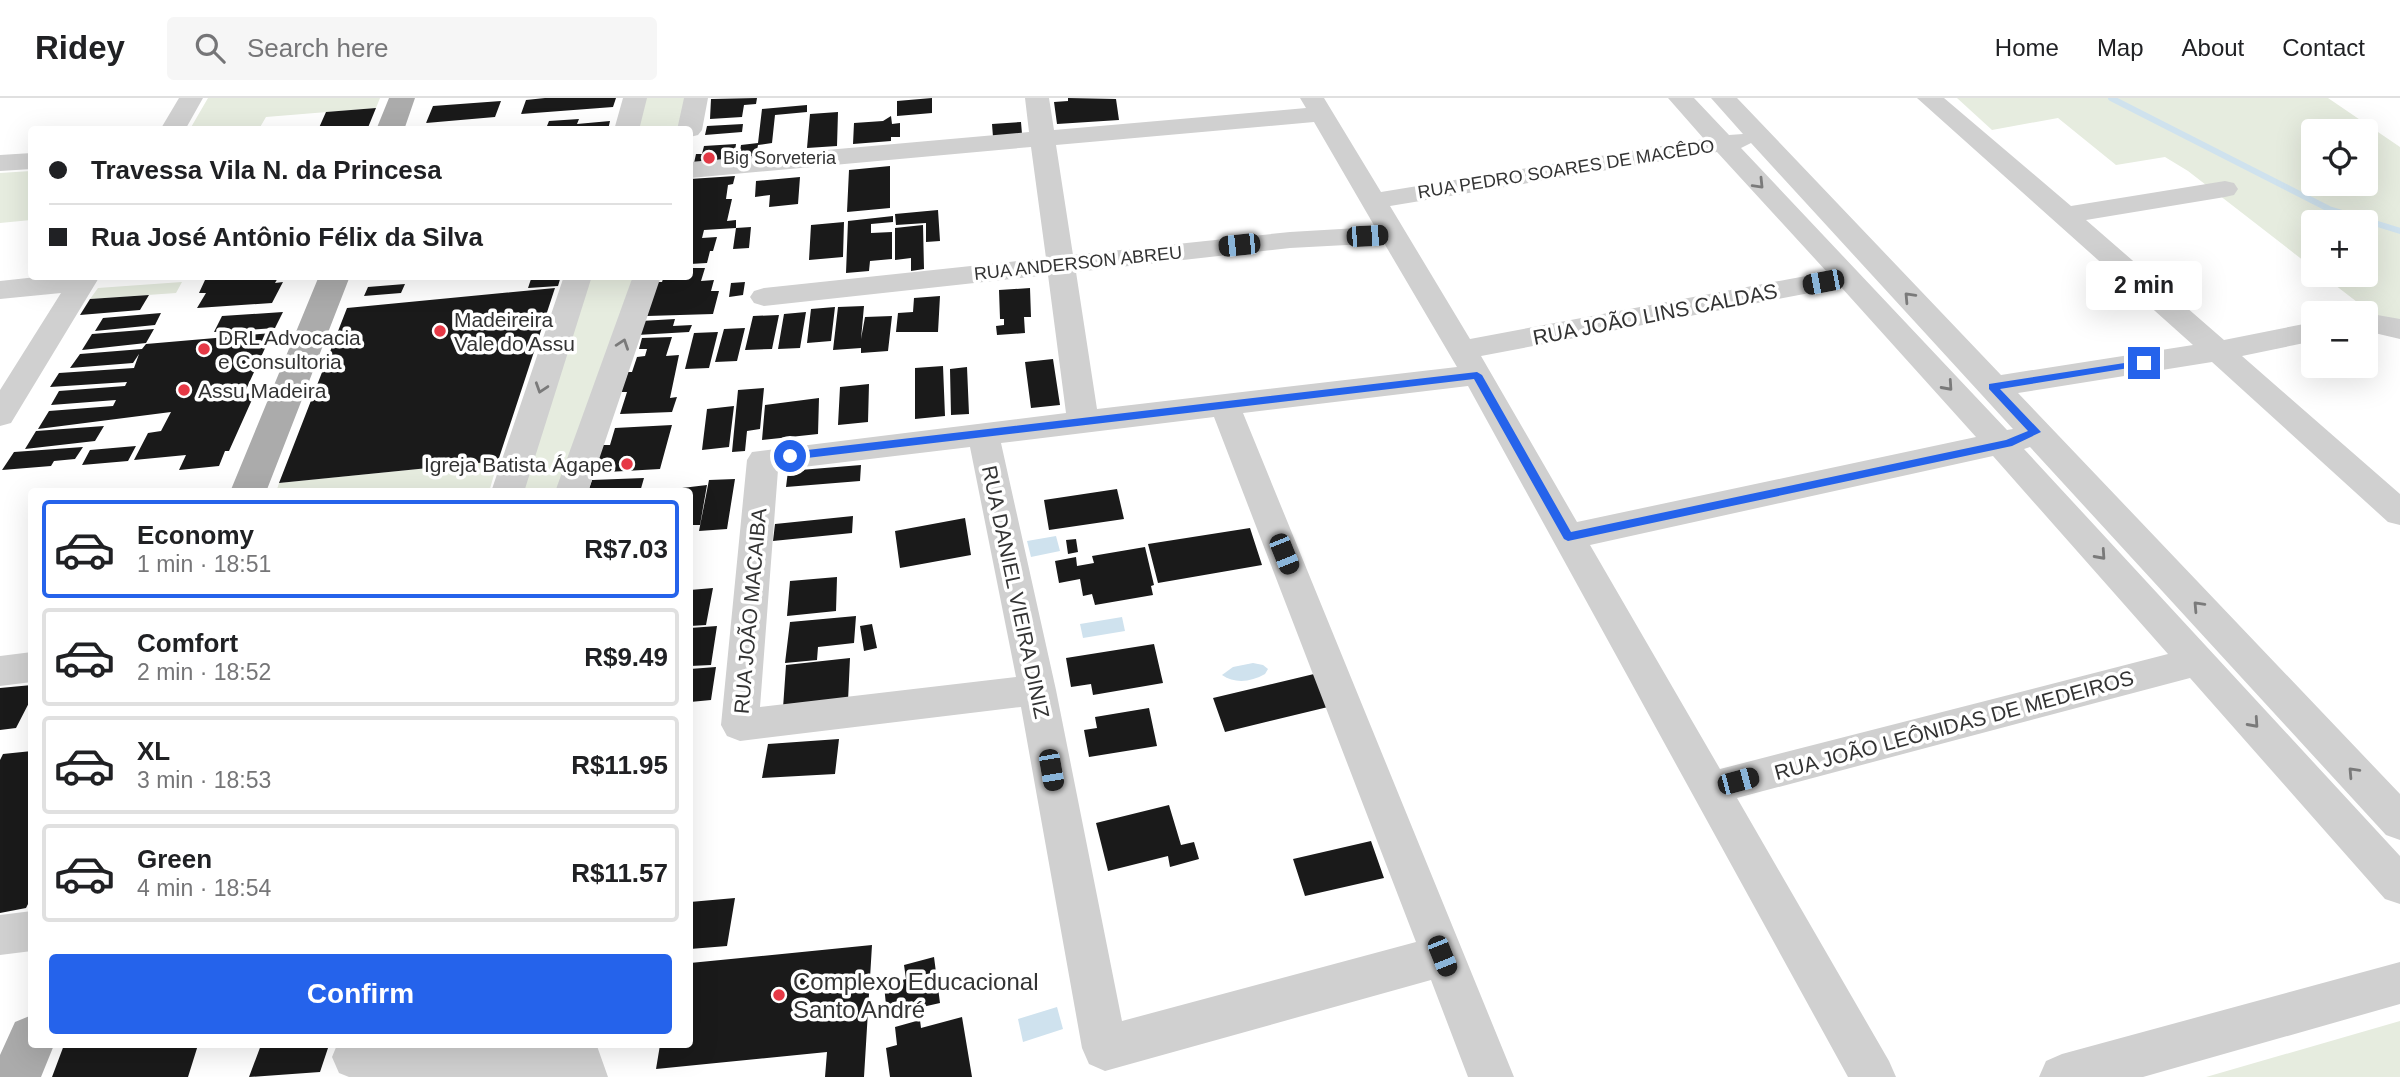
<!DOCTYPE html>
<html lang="en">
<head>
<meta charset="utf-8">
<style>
	body { margin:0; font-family:Helvetica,sans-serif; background:#f6f6f6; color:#202124; height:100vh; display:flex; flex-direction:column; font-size:26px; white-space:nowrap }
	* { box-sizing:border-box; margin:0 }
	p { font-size:23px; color:#757577 }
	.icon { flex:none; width:38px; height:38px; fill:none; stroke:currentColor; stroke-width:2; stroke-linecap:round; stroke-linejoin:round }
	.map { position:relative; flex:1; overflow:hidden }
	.panel { position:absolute; left:28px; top:390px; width:665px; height:560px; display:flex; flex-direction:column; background:#fff; border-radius:7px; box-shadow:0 7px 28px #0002 }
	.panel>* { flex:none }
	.guide { position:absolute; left:28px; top:28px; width:665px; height:154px; border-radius:7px; box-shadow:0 7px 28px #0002; display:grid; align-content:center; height:154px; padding:0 21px; background:#fff }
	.controls { position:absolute; left:2301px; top:21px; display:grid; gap:14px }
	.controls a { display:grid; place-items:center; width:77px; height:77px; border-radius:7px; background:#fff; box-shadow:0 7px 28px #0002; font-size:35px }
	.end { position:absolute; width:32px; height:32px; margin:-16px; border:9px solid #2563eb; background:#fff; box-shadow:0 0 0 4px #fff }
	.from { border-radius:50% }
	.bubble { position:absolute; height:49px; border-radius:7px; background:#fff; box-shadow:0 7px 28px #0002; font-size:23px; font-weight:700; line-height:49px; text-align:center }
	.car { position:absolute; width:21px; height:42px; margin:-21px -10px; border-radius:9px; box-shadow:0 0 5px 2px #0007; background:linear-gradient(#222 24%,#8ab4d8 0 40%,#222 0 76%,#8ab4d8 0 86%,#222 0) }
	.guide b { display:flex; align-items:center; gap:24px; height:66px; font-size:26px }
	.guide b+b { border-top:2px solid #e0e0e0 }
	.guide i { width:18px; height:18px; background:#202124 }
	ul { padding:12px 0 0; list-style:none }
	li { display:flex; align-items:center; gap:21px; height:98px; margin:0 14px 10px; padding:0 7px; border:4px solid #e0e0e0; border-radius:7px }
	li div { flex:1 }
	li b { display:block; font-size:26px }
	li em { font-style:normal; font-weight:700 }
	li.current { border-color:#2563eb }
	li>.icon { width:63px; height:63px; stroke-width:1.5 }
	.action { display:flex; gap:14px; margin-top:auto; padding:14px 21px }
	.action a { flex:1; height:80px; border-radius:7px; background:#2563eb; color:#fff; font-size:28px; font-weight:700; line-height:80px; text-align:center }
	header { display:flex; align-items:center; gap:42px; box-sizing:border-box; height:98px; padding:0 35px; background:#fff; border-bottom:2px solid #e0e0e0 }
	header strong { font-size:33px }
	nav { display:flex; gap:38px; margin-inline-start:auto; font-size:24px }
	.search { width:490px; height:63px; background:#f6f6f6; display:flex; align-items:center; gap:18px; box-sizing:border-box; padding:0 24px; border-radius:7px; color:#757577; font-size:26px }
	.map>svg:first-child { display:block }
</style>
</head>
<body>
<header>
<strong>Ridey</strong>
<div class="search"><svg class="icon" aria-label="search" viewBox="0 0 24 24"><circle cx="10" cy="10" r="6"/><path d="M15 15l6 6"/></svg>Search here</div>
<nav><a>Home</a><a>Map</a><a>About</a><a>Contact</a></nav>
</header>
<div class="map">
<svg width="2400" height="979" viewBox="0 0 2400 979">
	<rect width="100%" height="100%" fill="#fff"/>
	<!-- green -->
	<path fill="#e6ecdf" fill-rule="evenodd" d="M208 0H380L376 10 266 19 259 31H190Z
		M646 0H687L680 31 638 32Z
		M1957 0H2328L2400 49V230L2365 215 2361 207 2322 177H2366V124H2314L2313 170 2188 73 2165 59 2116 67 2058 20 1992 32ZM2314 33H2366V86H2314Z
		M31 73V122L0 125V75Z
		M591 179H633L561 394H518Z
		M182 184 176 195 90 201 98 190Z
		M498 363 489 394H276L279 385Z
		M2400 923V979H2206Z"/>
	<!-- water -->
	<path fill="#cfe2ee" d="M1056 438 1060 453 1031 459 1027 443Z
		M1122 519 1125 533 1083 540 1080 526Z
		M1253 565 1263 567 1268 571 1265 576C1251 584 1235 586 1222 577L1233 569Z
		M1057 909 1063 931 1023 944 1018 921Z"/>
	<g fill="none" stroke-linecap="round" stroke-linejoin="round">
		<!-- stream -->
		<path stroke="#cfe2ee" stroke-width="6" d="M2111 0 2329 111 2400 133"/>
	</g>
	<!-- building -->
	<path fill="#1a1a1a" d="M545 0H616L613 9 521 16 526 2Z
		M757 0 756 6 744 7 742 19 710 21 711 1Z
		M932 0V15L897 18V3Z
		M1068 0 1116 1 1119 22 1057 26 1054 4 1068 3Z
		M501 3 495 19 426 25 433 8Z
		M807 7V14L775 17 772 45 758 47 756 58 739 60 741 47 758 45 762 11Z
		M376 10 367 32H318L326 14Z
		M838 14 837 48 807 50 810 16Z
		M891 18 892 26 900 25V39H891V43L853 46 854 25 883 23Z
		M579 21 577 26 610 23 608 32H525L547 28 549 23Z
		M1021 24 1022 36 993 39 992 26Z
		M743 26 742 34 705 37 707 28Z
		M736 46 735 53 724 54 723 63 694 65 696 56H702L704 48Z
		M890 68V110L847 114 849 72Z
		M735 78 733 86 728 87 726 101H732L727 123 736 122V130L704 132 702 140 717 139 713 153H710L707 165 690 166V81Z
		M800 79 798 106 769 109 770 97 755 99 756 83Z
		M938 112 940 143 926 144V125L896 127 895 116Z
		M893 118V124L871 126V135L892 134V161L870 163 869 173 846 175 848 123Z
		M844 124 843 159 809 162 811 127Z
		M923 127 924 171 911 173V160L895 162V130Z
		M751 129 749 150 733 151 736 130Z
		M690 170H705L701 183 714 182 711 193H719L713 216 647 218 655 184H662L664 178H690Z
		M224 178H233L232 181 279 178 275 185 283 184 272 205 197 210 206 195H199L205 182 223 181Z
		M532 178H561L558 188 528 190Z
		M745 184 743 197 729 199 731 185Z
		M405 186 401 195 364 198 368 189Z
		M555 190 498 363 279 385 347 210Z
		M1030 190 1031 219H1024L1025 235 997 237 996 228 1004 227V221H1000L999 192Z
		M149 197 140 212 80 217 90 201Z
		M940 198 938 234H896L898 215 913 214 914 200Z
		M864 208 861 241 865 219 892 218 888 253 861 255V250L833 252 838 209Z
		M835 209 831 243 807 245 811 211Z
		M283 214 275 230 214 234 222 218Z
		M806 214 800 250 778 251 784 216Z
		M161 215 155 227 95 233 103 220Z
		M779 217 772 251 745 252 753 218Z
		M675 221 673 228 692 227 689 234 637 237 641 223Z
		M745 230 737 263 715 264 724 231Z
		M154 231 146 245 82 252 92 236Z
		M718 234 709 270 685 271 694 235Z
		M272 235 244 296 255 295 229 353H225L219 368 179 372 186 357 134 362 148 335 161 333 171 314 38 331 49 313 113 308 116 302 51 307 59 293 125 288 127 284 50 289 59 275 134 270 139 256 133 265 70 270 80 256 142 251 146 246Z
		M672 239 666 258 679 257 670 300 677 299 672 314 620 316 627 294H621L628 274H632L637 259 645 258 647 251H639L642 240Z
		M1053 261 1060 307 1031 310 1025 264Z
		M943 268 945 318 915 321V270Z
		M967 269 969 316 951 317 950 271Z
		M869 286 868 324 838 327 840 289Z
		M764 290 760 331 747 333 745 353 732 354 738 292Z
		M819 300 818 336 762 342 765 307Z
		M734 308 729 349 702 352 707 311Z
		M672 327 660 371 590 375 601 347H610L615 330Z
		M104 328 95 343 25 351 36 333Z
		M136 348 128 363 82 367 90 352Z
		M83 349 75 361 54 363 51 368 2 372 14 354Z
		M861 367 860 383 786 389 788 373Z
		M644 380 640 394H588L592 382Z
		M735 381 727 431 699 433 709 382Z
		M707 387 700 427H690V394H681L682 390Z
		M1117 391 1124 421 1049 432 1044 402Z
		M853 418 852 435 773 443 775 426Z
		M965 420 971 457 900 470 895 433Z
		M1250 430 1262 467 1158 485 1148 446Z
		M1076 441 1078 454 1068 456 1066 442Z
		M1145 449 1154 487 1151 488 1153 497 1095 507 1092 496 1083 498 1080 481 1059 485 1055 463 1076 459 1077 468 1094 465 1092 458Z
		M837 479 836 513 787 518 790 483Z
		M713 490 706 527 690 528V492Z
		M856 518 854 545 818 549 817 562 785 565 790 524Z
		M872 526 877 550 864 553 860 528Z
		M717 528 711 567 690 568V530Z
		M1154 546 1163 585 1093 597 1091 586 1071 589 1066 560Z
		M850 560 848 603 783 610 786 567Z
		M716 569 711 602 690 604V571Z
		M1314 576 1328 609 1225 634 1213 600Z
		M32 587V599L16 630 0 632V590Z
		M1149 610 1157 648 1089 659 1084 632 1097 630 1095 619Z
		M839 641 835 676 762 680 768 646Z
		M32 653V798L26 810 0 815V662L3 656Z
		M1169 707 1181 747 1194 744 1199 761 1170 769 1168 758 1108 773 1096 725Z
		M1371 743 1384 780 1305 798 1293 761Z
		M735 800 727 848 690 851V804Z
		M872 847 864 979H825L827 954 656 971 660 947H690V865Z
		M934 859 940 905 887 917 884 887 906 881 904 867Z
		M962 919 972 979H890L886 950 897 947 895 929 920 922 921 930Z
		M64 947H198L188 979H52Z
		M261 947H329L320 974 249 979Z"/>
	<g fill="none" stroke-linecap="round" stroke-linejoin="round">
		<!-- minor -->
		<path fill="#d0d0d0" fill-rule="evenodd" d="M179 0H203L185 32H160Z
			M623 0H647L639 32H614Z
			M684 0H708L702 32 698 37 690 39V32H677Z
			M1025 0H1049L1054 32 1306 10 1300 0H1324L1381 94 1704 41 1668 0H1694L1729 37 1743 36 1711 0H1737L2001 277 2193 247 1917 0H1944L2071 108 2225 83 2234 85 2238 91 2234 97 2225 99 2086 122 2224 242 2314 224V243L2242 258 2400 396V427L2388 424 2212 264 2018 295 2400 696V742L2386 737 2030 349 2024 351 2400 758V806L2385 801 2190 580 1737 700 1889 963 1896 979H1848L1468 288 1243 315 1514 979H1468L1431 882 1105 973 1089 966 1082 950 1021 609 740 643 727 638 721 627 747 362 752 354 1066 315 1048 177 764 208 754 205 750 199 754 193 764 190 1046 160 1031 49 690 80V64L1029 34ZM1314 24 1375 129 1290 134 1073 157 1056 47ZM1751 45 1981 296 2013 331 2007 332 1741 50ZM1717 54 1827 174 1470 241 1390 108ZM1384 145 1457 269 1097 311 1076 174 1290 150ZM1841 189 1976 339 1577 424 1481 258ZM1214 319 1416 844 1122 923 1056 592 1001 345ZM970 349 1016 579 760 609 778 372ZM1993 358 2168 556 1720 671 1590 447Z
			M32 55V71L0 73V57Z
			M46 178H100L11 325 0 328V292L61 195 0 201V183Z
			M564 178H592L524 394H491Z
			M633 178H661L588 394H555Z
			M2363 215H2366L2400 221V241L2366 233V215Z
			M32 554V584L0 588V558Z
			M32 813V853L0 857V817Z
			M2400 864V906L2143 979H2039L2046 963 2062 956Z
			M337 947H594L597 948 608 979H349L339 975 332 959Z"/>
		<!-- major -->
		<path fill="#ababab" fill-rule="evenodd" d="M389 0H415L404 32H376Z
			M319 178H350L266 394H230Z
			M32 917V947H54L41 979H0V957L15 924Z"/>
	</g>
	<!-- one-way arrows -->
	<defs><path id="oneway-chevron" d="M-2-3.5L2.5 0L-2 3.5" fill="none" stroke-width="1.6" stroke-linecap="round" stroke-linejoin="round" transform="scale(1.75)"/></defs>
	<g stroke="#7a7a7a">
		<use href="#oneway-chevron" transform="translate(1759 86) rotate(46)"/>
		<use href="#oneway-chevron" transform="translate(1909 199) rotate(-133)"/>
		<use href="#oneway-chevron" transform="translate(623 246) rotate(-71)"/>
		<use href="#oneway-chevron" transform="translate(1948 288) rotate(48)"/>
		<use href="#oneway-chevron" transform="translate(541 290) rotate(108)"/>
		<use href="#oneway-chevron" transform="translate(2101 457) rotate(48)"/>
		<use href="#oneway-chevron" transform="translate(2198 508) rotate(-133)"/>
		<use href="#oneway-chevron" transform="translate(2254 625) rotate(48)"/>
		<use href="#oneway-chevron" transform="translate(2353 674) rotate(-133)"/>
	</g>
	<!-- route -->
	<path fill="#2563eb" d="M2144 262 2149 265 2147 267 2000 291 2041 334 2012 348 1568 443 1564 441 1474 281 790 362 785 358 790 354 1477 274 1482 277 1571 434 2006 342 2028 333 1989 291V286Z"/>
	<!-- markers -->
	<g fill="#e63946" stroke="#fff" stroke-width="2.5">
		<circle cx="709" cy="60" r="7"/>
		<circle cx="440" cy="233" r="7"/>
		<circle cx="204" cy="251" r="7"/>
		<circle cx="184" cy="292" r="7"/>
		<circle cx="627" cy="366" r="7"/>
		<circle cx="779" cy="897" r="7"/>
	</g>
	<g text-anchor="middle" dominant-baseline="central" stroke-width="7" stroke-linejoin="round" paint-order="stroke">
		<!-- far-poi labels -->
		<g font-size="18" fill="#333" stroke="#fff" text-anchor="start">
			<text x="723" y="60">Big Sorveteria</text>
		</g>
		<!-- far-street labels -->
		<g font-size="18" fill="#333" stroke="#fff">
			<text transform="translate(1566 71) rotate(-9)">RUA PEDRO SOARES DE MACÊDO</text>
			<text transform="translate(1078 165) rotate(-6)">RUA ANDERSON ABREU</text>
		</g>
		<!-- street labels -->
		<g font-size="21" fill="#333" stroke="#fff">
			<text transform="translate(1655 216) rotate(-11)">RUA JOÃO LINS CALDAS</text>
			<text transform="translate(1016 494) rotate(78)">RUA DANIEL VIEIRA DINIZ</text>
			<text transform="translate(750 513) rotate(-85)">RUA JOÃO MACAIBA</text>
			<text transform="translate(1954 627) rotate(-15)">RUA JOÃO LEÔNIDAS DE MEDEIROS</text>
		</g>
		<!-- poi labels -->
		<g font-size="21" fill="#333" stroke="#fff" text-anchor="start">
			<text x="454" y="221">Madeireira<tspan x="454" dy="24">Vale do Assu</tspan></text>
			<text x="218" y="239">DRL Advocacia<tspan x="218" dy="24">e Consultoria</tspan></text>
			<text x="198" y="292">Assu Madeira</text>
			<text x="613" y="366" text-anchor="end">Igreja Batista Ágape</text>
		</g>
		<!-- near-poi labels -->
		<g font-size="24" fill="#333" stroke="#fff" text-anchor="start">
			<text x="793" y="883">Complexo Educacional<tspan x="793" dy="28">Santo André</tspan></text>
		</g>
	</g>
</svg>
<div class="controls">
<a><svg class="icon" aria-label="locate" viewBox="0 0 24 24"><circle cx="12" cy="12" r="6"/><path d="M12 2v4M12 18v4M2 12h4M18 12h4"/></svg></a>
<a>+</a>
<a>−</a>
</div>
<i class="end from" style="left:790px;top:358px"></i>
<i class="end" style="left:2144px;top:265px"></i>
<div class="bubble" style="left:2086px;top:163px;width:116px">2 min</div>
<i class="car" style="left:1367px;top:138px;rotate:87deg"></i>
<i class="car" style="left:1239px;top:147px;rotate:264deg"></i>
<i class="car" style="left:1823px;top:184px;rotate:259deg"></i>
<i class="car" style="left:1284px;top:456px;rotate:158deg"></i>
<i class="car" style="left:1051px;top:672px;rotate:170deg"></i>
<i class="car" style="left:1738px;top:683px;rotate:75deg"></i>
<i class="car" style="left:1442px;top:858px;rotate:158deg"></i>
<div class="guide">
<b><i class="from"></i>Travessa Vila N. da Princesa</b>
<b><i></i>Rua José Antônio Félix da Silva</b>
</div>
<section class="panel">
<ul>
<li class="current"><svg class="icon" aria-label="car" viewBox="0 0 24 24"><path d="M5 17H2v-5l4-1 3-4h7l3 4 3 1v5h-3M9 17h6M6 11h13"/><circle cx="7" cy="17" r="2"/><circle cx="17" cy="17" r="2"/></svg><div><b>Economy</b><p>1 min · 18:51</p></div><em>R$7.03</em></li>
<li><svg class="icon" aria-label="car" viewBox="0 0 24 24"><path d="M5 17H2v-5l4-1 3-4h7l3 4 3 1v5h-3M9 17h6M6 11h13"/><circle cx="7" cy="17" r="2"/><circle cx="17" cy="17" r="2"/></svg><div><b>Comfort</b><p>2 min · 18:52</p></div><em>R$9.49</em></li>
<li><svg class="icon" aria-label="car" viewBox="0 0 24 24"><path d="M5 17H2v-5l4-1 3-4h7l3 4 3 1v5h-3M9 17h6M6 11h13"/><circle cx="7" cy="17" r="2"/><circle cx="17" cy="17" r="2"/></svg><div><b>XL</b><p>3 min · 18:53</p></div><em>R$11.95</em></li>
<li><svg class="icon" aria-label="car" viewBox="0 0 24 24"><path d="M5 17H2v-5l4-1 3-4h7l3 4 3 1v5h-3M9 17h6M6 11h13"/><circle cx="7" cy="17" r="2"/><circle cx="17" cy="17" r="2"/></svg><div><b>Green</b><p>4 min · 18:54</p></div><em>R$11.57</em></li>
</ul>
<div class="action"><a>Confirm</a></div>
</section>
</div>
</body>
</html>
